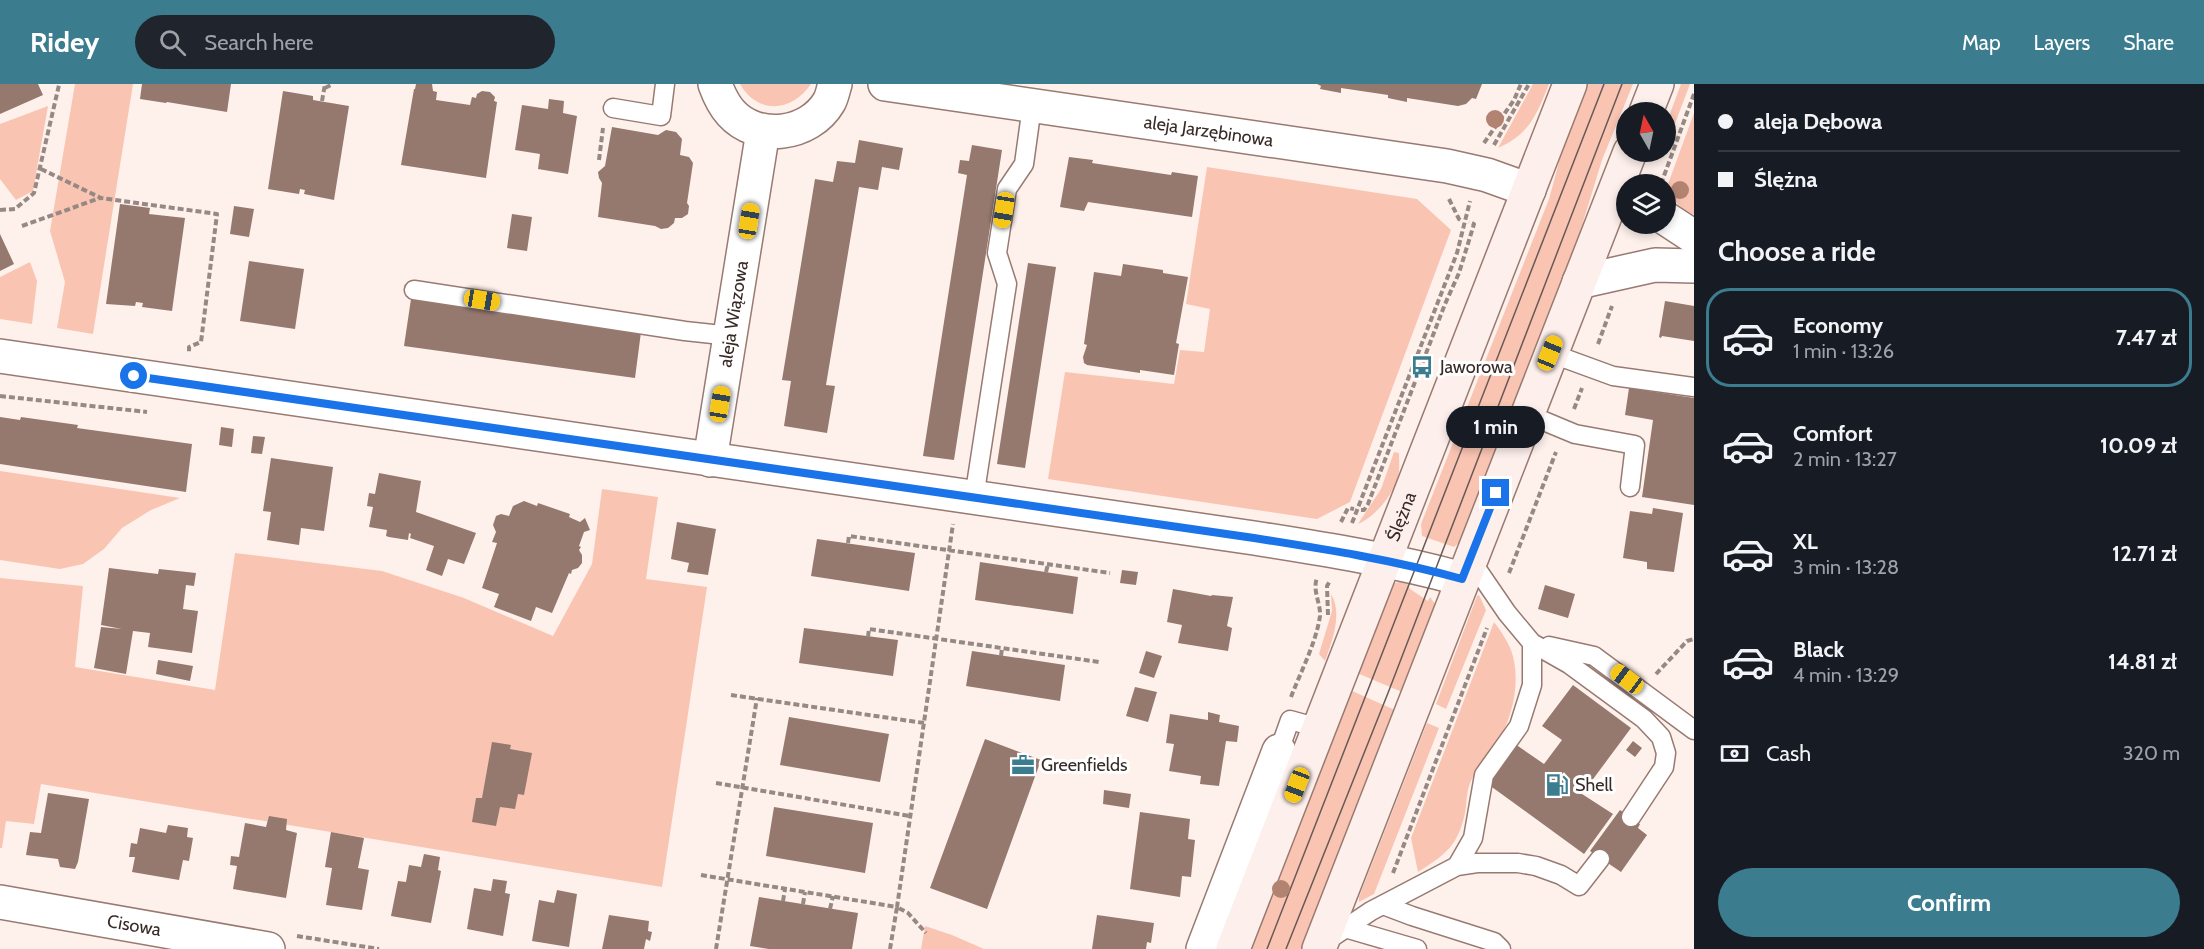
<!DOCTYPE html>
<html lang="en">
<head>
<meta charset="utf-8">
<style>
	body { margin:0; font-family:Cabin,sans-serif; background:#20242c; color:#f1f3f6; height:100vh; display:flex; flex-direction:column; font-size:22px; white-space:nowrap }
	* { box-sizing:border-box; margin:0 }
	p { font-size:20px; color:#9ea1a6 }
	.icon { flex:none; width:33px; height:33px; fill:none; stroke:currentColor; stroke-width:2; stroke-linecap:round; stroke-linejoin:round }
	.map { position:relative; flex:1; overflow:hidden }
	.details { display:flex; flex-direction:column; background:#171b24; width:510px }
	.details>* { flex:none }
	.banner { display:grid; align-content:center; height:132px; padding:0 24px; background:#171b24 }
	.needle { width:39px; rotate:351deg }
	.fabs { position:absolute; left:1616px; top:18px; display:grid; gap:12px }
	.fabs a { display:grid; place-items:center; width:60px; height:60px; border-radius:50%; background:#171b24; box-shadow:0 3px 9px #0003; font-size:30px }
	.end { position:absolute; width:27px; height:27px; margin:-14px; border:8px solid #1a73e8; background:#fff; box-shadow:0 0 0 3px #fff }
	.from { border-radius:50% }
	.bubble { position:absolute; height:42px; border-radius:21px; background:#171b24; box-shadow:0 3px 9px #0003; font-size:20px; font-weight:700; line-height:42px; text-align:center }
	.car { position:absolute; width:18px; height:36px; margin:-18px -9px; border-radius:8px; box-shadow:0 0 4px 2px #0007; background:linear-gradient(#f5c518 24%,#345 0 40%,#f5c518 0 76%,#345 0 86%,#f5c518 0) }
	.banner b { display:flex; align-items:center; gap:21px; height:57px; font-size:22px }
	.banner b+b { border-top:2px solid #363941 }
	.banner i { width:15px; height:15px; background:#f1f3f6 }
	ul { padding:0; list-style:none }
	li { display:flex; align-items:center; gap:18px; height:99px; margin:0 12px 9px; padding:0 12px; border:3px solid transparent; border-radius:24px }
	li div { flex:1 }
	li b { display:block; font-size:22px }
	li em { font-style:normal; font-weight:700 }
	li.active { border-color:#3b7d8f }
	li>.icon { width:54px; height:54px; stroke-width:1.5 }
	h2 { padding:0 24px; font-size:27px; line-height:72px }
	.pay { display:flex; align-items:center; gap:15px; height:66px; padding:0 24px; font-size:22px }
	.pay p { margin-inline-start:auto }
	.button { display:flex; gap:12px; margin-top:auto; padding:12px 24px }
	.button a { flex:1; height:69px; border-radius:36px; background:#3b7d8f; color:#fff; font-size:24px; font-weight:700; line-height:69px; text-align:center }
	header { display:flex; align-items:center; gap:36px; box-sizing:border-box; height:84px; padding:0 30px; background:#3b7d8f; color:#fff }
	header strong { font-size:28px }
	nav { display:flex; gap:33px; margin-inline-start:auto; font-size:21px }
	.search { width:420px; height:54px; background:#20242c; display:flex; align-items:center; gap:15px; box-sizing:border-box; padding:0 21px; border-radius:33px; color:#9ea1a6; font-size:22px }
	main { display:flex; flex:1; min-height:0 }
	.map>svg:first-child { display:block }
</style>
</head>
<body>
<header>
<strong>Ridey</strong>
<div class="search"><svg class="icon" aria-label="search" viewBox="0 0 24 24"><circle cx="10" cy="10" r="6"/><path d="M15 15l6 6"/></svg>Search here</div>
<nav><a>Map</a><a>Layers</a><a>Share</a></nav>
</header>
<main>
<div class="map">
<svg width="1694" height="865" viewBox="0 0 1694 865">
	<rect width="100%" height="100%" fill="#fef1ec"/>
	<!-- green -->
	<path fill="#fac4b2" d="M75 0H133L93 250 57 244 65 198 50 147Z
		M740 0H811C792 28 758 31 740 0Z
		M1533 0H1549C1537 30 1529 51 1498 64Z
		M1586 0H1633L1602 76 1576 161 1460 458 1454 463 1422 452 1421 440 1549 115 1562 67Z
		M1681 0H1690L1665 66V43Z
		M48 22 33 107 16 116 0 95V40Z
		M1694 29V131C1680 123 1671 117 1668 100Z
		M1207 83 1417 115 1451 146 1350 418 1317 435 1048 395 1065 288 1174 300 1180 266 1204 268 1210 225 1186 220Z
		M30 178 37 197 32 240 0 235V193Z
		M1394 368 1399 369C1399 376 1400 386 1398 393 1393 411 1375 433 1358 440L1381 405Z
		M0 387 180 414 151 426 122 444 104 465 83 480 60 485 0 476Z
		M602 405 658 413 646 495 707 503 662 803 41 700 34 740 6 737 2 764H0V494L83 502 75 583 215 606 235 469 382 487 464 514 553 552 592 480Z
		M1406 496 1410 505 1428 517 1430 513 1435 520 1434 527 1402 608 1357 589 1388 508 1395 499Z
		M1331 510C1343 529 1332 558 1325 577L1319 570 1332 527Z
		M1479 511 1486 526 1446 625 1436 620 1477 512Z
		M1494 538C1501 547 1507 556 1511 566 1521 593 1514 631 1499 655 1490 669 1478 682 1471 697 1466 707 1467 719 1465 729 1458 762 1445 771 1418 788L1411 754Z
		M1350 606 1395 626 1302 865H1250Z
		M1427 639 1439 644 1374 810 1359 818V813Z
		M925 842 952 851 984 865H921Z"/>
	<!-- building -->
	<path fill="#95786e" d="M0 0H38L43 11 0 30Z
		M142 0H231L227 28 167 18 166 19 140 15Z
		M416 0H432L433 7 437 8 436 16 470 21 472 13 476 14 477 10 482 7 490 8 495 13 494 17 497 18 486 94 401 81 414 5H415Z
		M1317 0H1482L1476 15 1472 14 1466 20 1458 22 1407 14V18L1388 14V11L1341 4V9L1320 5 1321 2Z
		M283 7 313 12V16L349 22 334 116 304 110 305 106 300 105 299 110 268 105Z
		M549 15 564 17 563 29 577 32 568 90 538 85 540 70 515 66 522 21 548 25Z
		M612 43 658 51 666 46 676 48 682 55 680 71 689 73 693 79 687 119 689 122 688 130 682 134H675L674 139 668 144 661 145 655 142 598 133 602 99 599 94 598 88 605 82Z
		M859 56 903 64 899 86 882 83 878 106 859 103 826 301 835 302 827 349 784 342 791 297 782 296 815 95 833 98 837 77 855 79Z
		M972 61 1002 66 954 376 923 372 967 91 958 89 960 76 969 77Z
		M1069 73 1093 76 1092 79 1171 91 1172 88 1198 92 1192 133 1088 118 1084 127 1060 123Z
		M120 120 150 124 149 130 185 134 172 227 142 223 143 219 136 218 135 222 106 220Z
		M234 122 254 125 249 153 230 150Z
		M512 130 532 133 527 167 507 164Z
		M0 150 14 180 0 187Z
		M249 177 304 185 295 245 240 237Z
		M1028 179 1056 183 1025 384 997 380Z
		M1123 180 1163 186V189L1188 193 1176 259 1179 260 1174 291 1140 286V289L1087 281 1084 279 1083 273 1087 261 1084 260 1094 188 1121 192Z
		M411 215 641 248 635 294 404 262Z
		M1665 217 1694 222V257L1662 252 1661 254 1659 253Z
		M1629 304 1694 314V421L1642 413 1653 336 1625 331Z
		M0 333 20 336 21 333 78 341 77 344 192 360 186 408 0 380Z
		M221 343 234 345 232 363 219 361Z
		M253 352 265 353 262 370 251 369Z
		M271 374 333 383 324 447 301 444 299 461 267 456 271 428 263 427Z
		M379 389 421 397 416 428 476 449 464 480 448 475 442 492 426 486 434 462 410 454 411 450 409 449 408 456 389 453 386 452 387 446 369 443 373 423 367 422 369 409 375 410Z
		M524 417 537 422 538 419 570 430 569 433 580 438 585 434 590 446 584 448 579 462 581 463 579 466 582 471V479L578 484 572 486 571 490 569 489 552 529 536 523 531 537 494 523 499 510 482 504 497 459 492 458 496 448 493 441 496 432 501 430 509 432 513 422Z
		M1653 424 1683 429 1674 488 1647 485V478L1623 474 1630 427 1652 430Z
		M677 438 716 445 708 491 687 488 689 479 671 475Z
		M817 455 915 469 909 507 811 492Z
		M980 478 1078 493 1073 530 975 516Z
		M109 484 158 490 159 485 196 489 194 502 186 501 183 525 198 527 192 569 148 563 150 549 133 547 126 590 94 584 101 543 122 545 101 541Z
		M1122 486 1138 488 1136 501 1120 499Z
		M1545 501 1575 510 1568 534 1538 525Z
		M1173 505 1211 512 1212 511 1233 513 1227 542 1232 544 1228 567 1178 559 1182 541 1167 538Z
		M804 544 898 556 893 592 799 579Z
		M972 567 1065 581 1060 617 966 602Z
		M1146 567 1162 572 1154 594 1139 589Z
		M158 576 193 582 190 597 156 590Z
		M1573 601 1631 644 1582 710 1613 730 1584 770 1485 698 1515 660 1544 680 1562 656 1542 642Z
		M1135 603 1157 608 1148 638 1126 632Z
		M1208 628 1220 631 1219 638 1239 642 1237 658 1226 657 1219 702 1200 700 1201 692 1169 687 1174 660 1166 659 1170 630 1208 636Z
		M789 633 889 650 880 698 780 681Z
		M985 655 1041 676 987 825 930 804Z
		M1633 657 1642 664 1635 673 1626 666Z
		M492 658 511 661 510 665 532 669 524 711 518 710 515 725 500 723 496 742 472 738 476 714H482Z
		M1104 706 1131 710 1129 724 1103 720Z
		M48 709 89 715 78 778 75 785 60 783 58 775 26 771 30 748 41 749Z
		M774 723 873 739 865 789 766 772Z
		M1620 726 1640 740 1638 744 1647 751 1621 788 1590 767Z
		M1140 728 1190 735 1188 755 1195 756 1191 793 1182 792 1180 813 1130 805Z
		M269 732 287 735 286 746 297 749 286 814 233 805 237 782 230 781 231 772 239 773 245 739 266 743Z
		M168 741 188 744 187 753 193 754 189 777 183 776 179 796 132 788 135 773H129L131 759 137 760 140 744 166 749Z
		M331 748 364 754 358 784 369 786 362 826 326 821 332 784 325 783Z
		M424 770 440 773 438 786 441 787 431 839 391 832 398 797 406 798 409 781 421 783Z
		M493 795 507 797 505 809 510 810 503 852 467 845 474 804 491 807Z
		M557 806 577 810 569 863 532 857 539 816 554 819Z
		M759 813 858 829 852 865H769L750 862Z
		M609 831 649 837 648 847 652 848 650 857 646 855 644 865H602Z
		M1097 831 1154 839 1151 859 1147 858 1146 865H1092Z"/>
	<g fill="none" stroke-linecap="round" stroke-linejoin="round">
		<!-- service casing -->
		<g stroke="#987a71" stroke-width="21">
			<path id="service" d="M613 24 661 32 665 0
				M414 206 685 247 731 252
				M1550 269 1613 292 1694 303
				M1527 330 1575 350 1635 361 1630 403
				M974 414 1007 200 997 169 1007 105 1024 80 1032 22
				M1470 475 1507 529 1532 559 1569 580 1644 635 1661 653 1666 669 1664 683 1631 733
				M1549 562 1594 572 1694 646
				M1279 667 1290 636 1319 644
				M1457 782 1473 754 1484 691 1519 642 1532 601V559
				M1383 821 1412 832 1494 858 1501 865
				M1345 844 1417 865
				M1325 858 1371 827 1457 782 1477 779H1518L1536 782 1561 791 1579 802 1600 775"/>
		</g>
		<!-- minor casing -->
		<g stroke="#987a71" stroke-width="36">
			<g id="minor">
				<path d="M715 0C719 11 723 20 731 29 757 58 809 52 829 18 832 13 833 6 835 0"/>
				<path id="s1" d="M885 0 1447 82 1487 91 1529 106"/>
				<path d="M1665 134 1694 153"/>
				<path d="M1579 198 1655 181 1694 182"/>
				<path d="M0 272 1254 454C1324 465 1394 476 1462 495"/>
				<path id="s2" d="M710 376 763 47"/>
				<path id="s3" d="M0 818 268 865"/>
				<path d="M1203 865 1279 667"/>
			</g>
		</g>
		<!-- secondary casing -->
		<g stroke="#987a71" stroke-width="36">
			<g id="secondary">
				<path d="M1646 28 1657 0"/>
				<path id="s4" d="M1233 865 1570 0"/>
				<path d="M1319 865 1630 68"/>
			</g>
		</g>
		<!-- path -->
		<path stroke="#968984" stroke-width="4" stroke-dasharray="6 3" stroke-linecap="butt" d="M325 4 333 0
			M322 17 325 0
			M1484 59 1514 16 1521 0
			M1494 61 1529 0
			M599 76 603 44
			M41 85 101 114 217 130 201 258 189 263V269
			M1661 100 1694 10
			M1449 115 1459 135 1462 137
			M0 126 15 125 34 109 59 1
			M22 142 100 114
			M1598 260 1612 222
			M0 312 147 328
			M1574 325 1582 304
			M1361 426H1364L1368 420 1445 220 1459 189 1474 140 1469 138
			M1341 438 1348 424 1354 425
			M1352 439 1457 169 1470 117
			M848 459 849 452 1110 489
			M1046 488 1048 480
			M1509 489 1556 368
			M1328 531 1327 502 1330 497
			M868 553 869 545 1099 578
			M1001 572 1002 564
			M1656 590 1687 557 1694 555
			M731 611 924 639
			M1291 613C1301 587 1316 559 1320 532 1321 520 1312 506 1317 494
			M716 699 910 732
			M1393 789 1487 544
			M701 791 897 823 953 440
			M783 817 785 805
			M803 820 805 808
			M830 825 833 812
			M297 852 379 865
			M716 865 757 614
			M890 865 897 823 908 829 926 849"/>
		<!-- service -->
		<use href="#service" stroke="#fff" stroke-width="18"/>
		<!-- minor -->
		<use href="#minor" stroke="#fff" stroke-width="33"/>
		<!-- secondary -->
		<use href="#secondary" stroke="#fdefeb" stroke-width="33"/>
		<!-- tram -->
		<path stroke="#675a56" stroke-width="1.5" d="M1267 865 1604 0
			M1286 865 1388 609 1622 0"/>
	</g>
	<!-- trees -->
	<g fill="#b38371">
		<circle cx="1495" cy="35" r="9"/>
		<circle cx="1680" cy="106" r="9"/>
		<circle cx="1281" cy="805" r="9"/>
	</g>
	<g fill="none" stroke-linecap="round" stroke-linejoin="round">
		<!-- route -->
		<path stroke="#1a73e8" stroke-width="8" d="M134 292 1254 454C1324 465 1394 476 1462 495L1496 409"/>
	</g>
	<!-- icons -->
	<defs>
		<g id="bus-bare" transform="scale(1.8)"><path d="M-5-6H5V4H4V6H2V4H-2V6H-4V4H-5ZM-3.5-4V0h7V-4ZM-3.5 1.2v1.5H-2V1.2ZM2 1.2v1.5H3.5V1.2Z" fill="#3b7d8f" stroke="#fff" stroke-width="2.5" paint-order="stroke"/></g>
		<g id="office-bare" transform="scale(1.8)"><path d="M-6-3h4V-5.5h4V-3h4V5H-6ZM-1-4.5V-3h2v-1.5ZM-6 0V1H6V0Z" fill="#3b7d8f" stroke="#fff" stroke-width="2.5" paint-order="stroke"/></g>
		<g id="fuel-bare" transform="scale(1.8)"><path d="M-5.5-6h7V0h2V4h1.3V-2.5L3-4.5l.8-.8L6-3V5H2.5V1h-1V6h-7ZM-4.2-4.7v3.2H.2V-4.7Z" fill="#3b7d8f" stroke="#fff" stroke-width="2.5" paint-order="stroke"/></g>
	</defs>
	<g fill-rule="evenodd">
		<use href="#bus-bare" x="1422" y="283"/>
		<use href="#office-bare" x="1023" y="681"/>
		<use href="#fuel-bare" x="1557" y="701"/>
	</g>
	<g text-anchor="middle" dominant-baseline="central" stroke-width="6" stroke-linejoin="round" paint-order="stroke">
		<!-- street labels -->
		<g font-size="18" fill="#382b27" stroke="#fff">
			<text stroke="none"><textPath href="#s1" startOffset="327">aleja Jarzębinowa</textPath></text>
			<text stroke="none"><textPath href="#s2" startOffset="148">aleja Wiązowa</textPath></text>
			<text stroke="none"><textPath href="#s4" startOffset="464">Ślężna</textPath></text>
			<text stroke="none"><textPath href="#s3" startOffset="136">Cisowa</textPath></text>
		</g>
		<!-- poi labels -->
		<g font-size="18" fill="#382b27" stroke="#fff" text-anchor="start">
			<text x="1440" y="283">Jaworowa</text>
			<text x="1041" y="681">Greenfields</text>
			<text x="1575" y="701">Shell</text>
		</g>
	</g>
</svg>
<div class="fabs">
<a><svg class="needle" viewBox="-14 -14 28 28"><path d="M0-13l5 13h-10z" fill="#e53935"/><path d="M0 13l5-13h-10z" fill="#9ea1a6"/></svg></a>
<a><svg class="icon" aria-label="layers" viewBox="0 0 24 24"><path d="M12 4l9 5-9 5-9-5zM3 14l9 5 9-5"/></svg></a>
</div>
<i class="end from" style="left:134px;top:292px"></i>
<i class="end" style="left:1496px;top:409px"></i>
<div class="bubble" style="left:1446px;top:322px;width:99px">1 min</div>
<i class="car" style="left:1004px;top:126px;rotate:189deg"></i>
<i class="car" style="left:749px;top:137px;rotate:9deg"></i>
<i class="car" style="left:482px;top:216px;rotate:99deg"></i>
<i class="car" style="left:1550px;top:269px;rotate:22deg"></i>
<i class="car" style="left:720px;top:320px;rotate:9deg"></i>
<i class="car" style="left:1627px;top:595px;rotate:307deg"></i>
<i class="car" style="left:1297px;top:701px;rotate:201deg"></i>
</div>
<section class="details">
<div class="banner">
<b><i class="from"></i>aleja Dębowa</b>
<b><i></i>Ślężna</b>
</div>
<h2>Choose a ride</h2>
<ul>
<li class="active"><svg class="icon" aria-label="car" viewBox="0 0 24 24"><path d="M5 17H2v-5l4-1 3-4h7l3 4 3 1v5h-3M9 17h6M6 11h13"/><circle cx="7" cy="17" r="2"/><circle cx="17" cy="17" r="2"/></svg><div><b>Economy</b><p>1 min · 13:26</p></div><em>7.47 zł</em></li>
<li><svg class="icon" aria-label="car" viewBox="0 0 24 24"><path d="M5 17H2v-5l4-1 3-4h7l3 4 3 1v5h-3M9 17h6M6 11h13"/><circle cx="7" cy="17" r="2"/><circle cx="17" cy="17" r="2"/></svg><div><b>Comfort</b><p>2 min · 13:27</p></div><em>10.09 zł</em></li>
<li><svg class="icon" aria-label="car" viewBox="0 0 24 24"><path d="M5 17H2v-5l4-1 3-4h7l3 4 3 1v5h-3M9 17h6M6 11h13"/><circle cx="7" cy="17" r="2"/><circle cx="17" cy="17" r="2"/></svg><div><b>XL</b><p>3 min · 13:28</p></div><em>12.71 zł</em></li>
<li><svg class="icon" aria-label="car" viewBox="0 0 24 24"><path d="M5 17H2v-5l4-1 3-4h7l3 4 3 1v5h-3M9 17h6M6 11h13"/><circle cx="7" cy="17" r="2"/><circle cx="17" cy="17" r="2"/></svg><div><b>Black</b><p>4 min · 13:29</p></div><em>14.81 zł</em></li>
</ul>
<div class="pay"><svg class="icon" aria-label="cash" viewBox="0 0 24 24"><path d="M3 7h18v10H3z"/><circle cx="12" cy="12" r="2"/></svg>Cash<p>320 m</p></div>
<div class="button"><a>Confirm</a></div>
</section>
</main>
</body>
</html>
